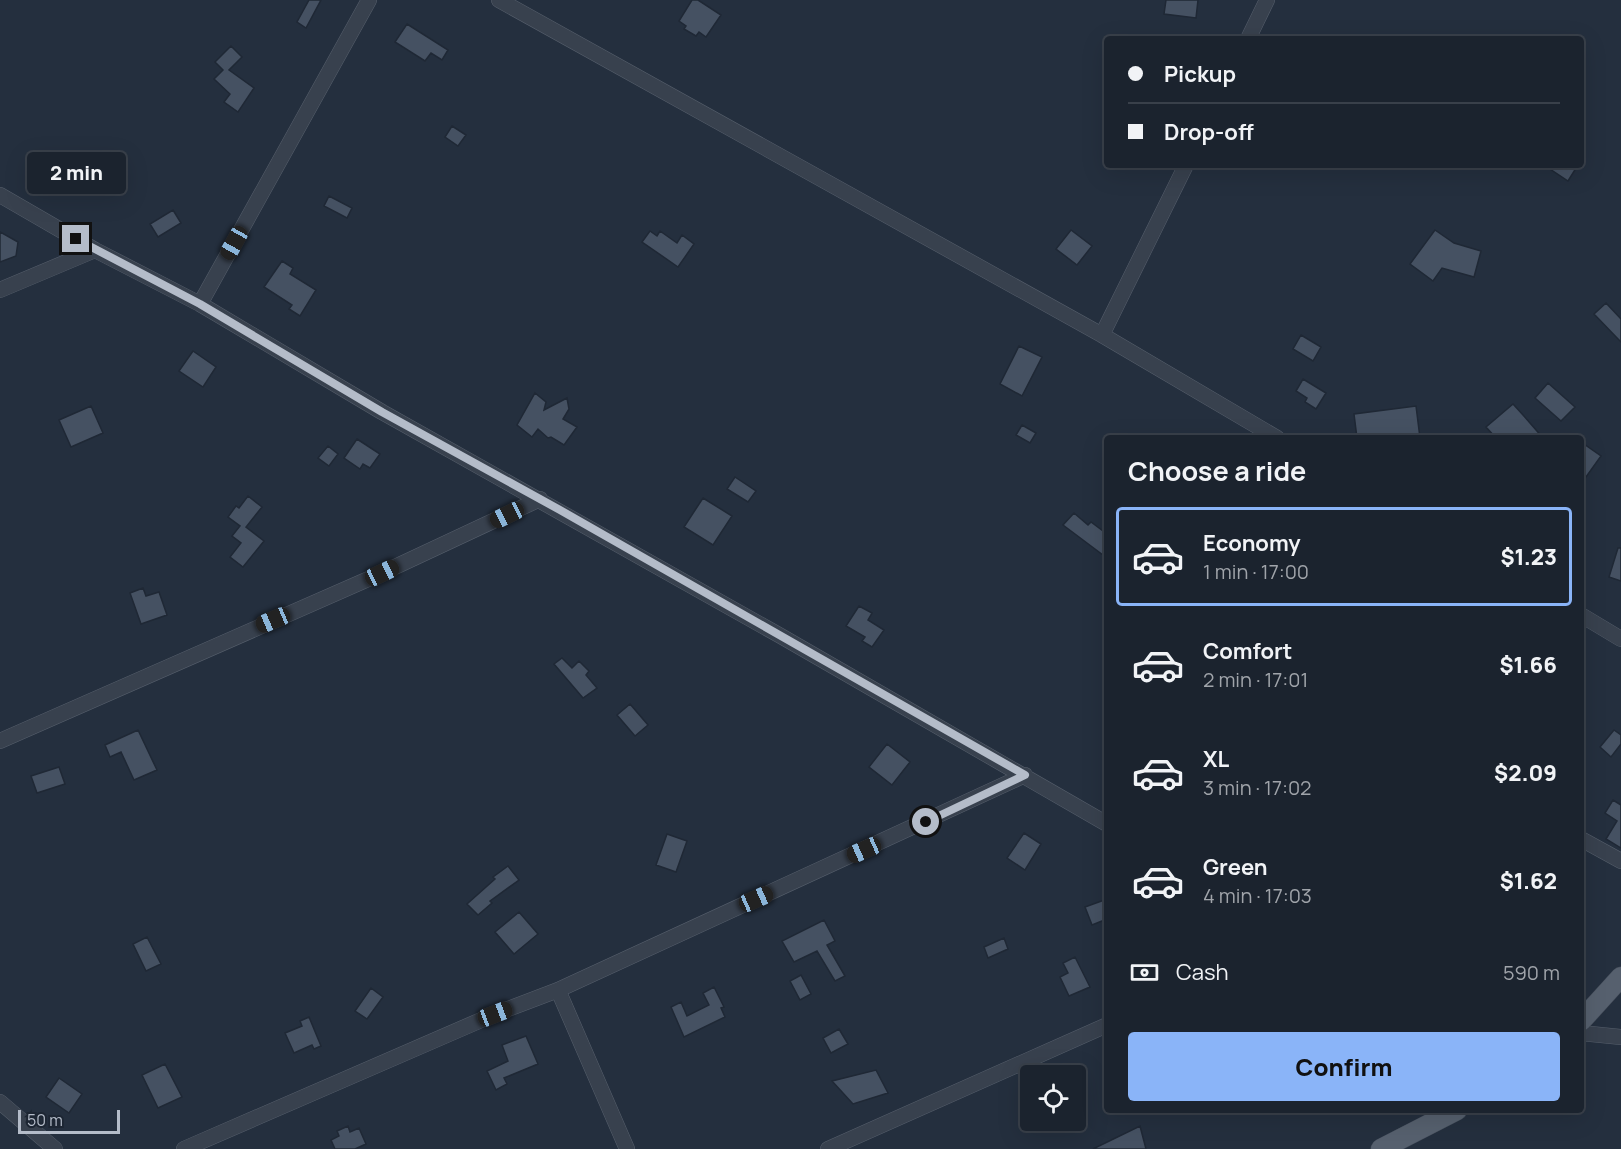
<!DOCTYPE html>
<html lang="en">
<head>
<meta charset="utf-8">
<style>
	body { margin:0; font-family:Manrope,sans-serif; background:#242b36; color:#f1f3f6; height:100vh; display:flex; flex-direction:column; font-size:22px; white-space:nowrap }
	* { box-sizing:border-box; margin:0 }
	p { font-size:20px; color:#a0a4aa }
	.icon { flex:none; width:33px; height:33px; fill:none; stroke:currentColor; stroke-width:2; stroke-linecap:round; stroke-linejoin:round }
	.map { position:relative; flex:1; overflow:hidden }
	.sheet { position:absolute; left:1104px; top:435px; width:480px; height:678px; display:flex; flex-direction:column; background:#1b232e; border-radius:6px; box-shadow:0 6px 24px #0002,0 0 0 2px #39404a }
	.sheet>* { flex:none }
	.banner { position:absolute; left:1104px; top:36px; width:480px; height:132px; border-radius:6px; box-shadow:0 6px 24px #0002,0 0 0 2px #39404a; display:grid; align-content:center; height:132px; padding:0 24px; background:#1b232e }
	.tools { position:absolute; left:1020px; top:1065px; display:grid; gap:12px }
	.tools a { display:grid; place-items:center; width:66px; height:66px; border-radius:6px; background:#1b232e; box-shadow:0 6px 24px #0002,0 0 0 2px #39404a; font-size:30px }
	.scale { position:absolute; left:18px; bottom:15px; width:102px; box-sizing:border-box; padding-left:6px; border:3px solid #b4bcc9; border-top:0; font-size:16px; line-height:21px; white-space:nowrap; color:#b4bcc9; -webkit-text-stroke:4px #1d2633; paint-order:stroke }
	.end { position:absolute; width:27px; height:27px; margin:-14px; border:8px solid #b4bcc9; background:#111; box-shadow:0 0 0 3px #111 }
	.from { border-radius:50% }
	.bubble { position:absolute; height:42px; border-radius:6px; background:#1b232e; box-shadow:0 6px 24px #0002,0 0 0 2px #39404a; font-size:20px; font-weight:800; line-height:42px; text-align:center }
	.car { position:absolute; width:18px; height:36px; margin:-18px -9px; border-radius:8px; box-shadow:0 0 4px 2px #0007; background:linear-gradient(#222 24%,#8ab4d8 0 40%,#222 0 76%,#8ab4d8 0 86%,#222 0) }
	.banner b { display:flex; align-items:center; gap:21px; height:57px; font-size:22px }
	.banner b+b { border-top:2px solid #39404a }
	.banner i { width:15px; height:15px; background:#f1f3f6 }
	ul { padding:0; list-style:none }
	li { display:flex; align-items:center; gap:18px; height:99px; margin:0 12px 9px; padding:0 12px; border:3px solid transparent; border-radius:6px }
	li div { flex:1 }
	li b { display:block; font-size:22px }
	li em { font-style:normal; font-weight:800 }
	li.current { border-color:#8ab4f8 }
	li>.icon { width:54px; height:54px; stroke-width:1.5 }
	h2 { padding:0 24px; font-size:27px; line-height:72px }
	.pay { display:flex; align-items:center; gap:15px; height:66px; padding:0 24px; font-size:22px }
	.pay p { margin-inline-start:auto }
	.button { display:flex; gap:12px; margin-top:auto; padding:12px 24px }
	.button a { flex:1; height:69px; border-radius:6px; background:#8ab4f8; color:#111; font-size:24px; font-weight:800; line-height:69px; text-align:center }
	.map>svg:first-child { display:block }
</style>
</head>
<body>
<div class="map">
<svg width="1621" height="1149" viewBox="0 0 1621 1149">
	<rect width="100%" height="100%" fill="#242f3e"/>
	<!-- building -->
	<path fill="#455162" stroke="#1f2835" stroke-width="1.5" d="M309 0H321L306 28 297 22Z
		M692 0H698L721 15 706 37 699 32 696 36 684 29 686 26 679 21Z
		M1166 0H1198L1196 18 1164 14Z
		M407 24 448 50 442 60 431 53 425 61 395 42Z
		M231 46 242 57 229 70 254 88 238 112 224 102 230 94 214 79 223 70 215 62Z
		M452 126 466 135 458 146 445 137Z
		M1544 165H1578L1568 181Z
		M329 196 352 208 347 218 324 206Z
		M173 210 181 223 158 237 150 224Z
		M1071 230 1092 246 1077 265 1056 249Z
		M1435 230 1454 243 1481 251 1474 277 1442 268 1433 281 1410 264Z
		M650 231 657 236 660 231 677 243 682 235 694 244 678 267 642 242Z
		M0 232 18 242 16 256 0 262Z
		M282 261 293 268 290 274 316 290 300 316 289 309 292 305 264 287Z
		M1606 303 1621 319V342L1594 314Z
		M1301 335 1321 347 1313 361 1293 349Z
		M1019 346 1042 357 1022 396 1000 384Z
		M193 351 216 367 203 387 179 371Z
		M1303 379 1326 393 1316 409 1305 402 1307 398 1296 391Z
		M1548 383 1575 407 1561 421 1535 398Z
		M535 393 546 402 544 410 567 398 569 409 563 419 577 427 564 445 551 437 548 438 538 429 532 437 517 425Z
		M1513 404 1523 415 1543 438H1496L1486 427Z
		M91 406 103 433 71 447 59 420Z
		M1416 406 1420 438H1357L1354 414Z
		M1022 425 1036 433 1030 443 1016 435Z
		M357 439 380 454 370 468 363 464 360 469 344 458Z
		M1581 442 1601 456 1581 484Z
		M328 446 338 454 329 466 318 458Z
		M735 477 756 491 748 502 727 489Z
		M248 496 262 507 246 527 264 541 243 567 230 557 241 543 232 536 240 526 228 517 236 506 239 508Z
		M703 498 732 516 713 545 684 527Z
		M1074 513 1088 525 1091 522 1107 534V558L1063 525Z
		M1618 548H1621V581L1609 577Z
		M143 588 146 596 159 592 167 615 141 624 130 593Z
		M859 606 872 613 868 620 884 630 872 647 862 641 865 637 846 626Z
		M562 658 572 668 579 661 589 671 586 675 597 688 583 698 554 664Z
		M630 704 648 725 635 736 617 715Z
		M138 730 157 770 134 780 121 752 110 757 105 745Z
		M1614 730 1621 735V744L1611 757 1600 747Z
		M887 744 910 762 892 785 869 767Z
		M59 767 65 784 37 793 31 776Z
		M1613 800 1621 805V848L1606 839 1617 821 1605 813Z
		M1024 833 1041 844 1025 870 1007 858Z
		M667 834 687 841 676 872 656 865Z
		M508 866 519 880 490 901 492 903 478 915 467 904 495 879 493 877Z
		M1107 899V919L1092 925 1085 907Z
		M519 912 538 934 514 954 495 932Z
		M824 920 835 941 827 945 845 976 835 981 817 951 794 962 782 941Z
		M147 937 161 964 146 971 133 944Z
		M1004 938 1008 949 988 958 984 947Z
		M1075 957 1090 987 1069 996 1060 977 1068 973 1063 963Z
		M801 975 811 994 800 1000 790 981Z
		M714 987 724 1007 721 1008 725 1017 684 1037 671 1007 681 1002 687 1016 709 1005 703 993Z
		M371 988 383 997 367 1019 355 1011Z
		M309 1017 321 1046 314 1049 312 1045 294 1053 285 1033 302 1026 300 1021Z
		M839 1029 848 1044 831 1053 823 1038Z
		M526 1036 538 1064 504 1078 507 1084 496 1090 487 1071 508 1061 502 1045Z
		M165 1064 182 1097 158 1108 142 1075Z
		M876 1070 888 1093 853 1104 832 1081Z
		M59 1078 82 1094 69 1113 46 1097Z
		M348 1126 350 1132 359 1128 366 1144 355 1149H335L331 1140 339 1136 337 1131Z
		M1140 1126 1146 1149H1093Z"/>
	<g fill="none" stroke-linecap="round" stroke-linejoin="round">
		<!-- minor casing -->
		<g stroke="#565f6c" stroke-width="16">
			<path id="minor" d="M499 0 1102 335 1277 438
				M1248 39 1267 0
				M0 195 95 250 200 304 382 412 779 635 1107 824
				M0 290 95 250
				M200 304 369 0
				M1102 335 1186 165
				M1581 615 1621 639
				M0 741 382 573 540 499
				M1581 839 1621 861
				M558 990 627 1149
				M1581 1033 1621 1037
				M0 1102 55 1149
				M184 1149 495 1014 558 990 1025 775
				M828 1149 1107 1025"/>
		</g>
		<!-- major casing -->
		<g stroke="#414a57" stroke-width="21">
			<path id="major" d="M1581 1021 1621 977
				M1381 1149 1457 1110"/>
		</g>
		<!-- minor -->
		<use href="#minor" stroke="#38414e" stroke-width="15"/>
		<!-- major -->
		<use href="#major" stroke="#56606e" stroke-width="20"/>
	</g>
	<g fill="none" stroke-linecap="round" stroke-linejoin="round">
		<!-- route -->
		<path stroke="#b4bcc9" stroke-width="8" d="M76 239 200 304 382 412 560 510 1025 775 926 822"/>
	</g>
</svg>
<div class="tools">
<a><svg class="icon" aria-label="locate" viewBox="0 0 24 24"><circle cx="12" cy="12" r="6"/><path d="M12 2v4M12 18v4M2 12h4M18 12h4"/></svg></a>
</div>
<div class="scale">50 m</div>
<i class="end from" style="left:926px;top:822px"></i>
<i class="end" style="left:76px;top:239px"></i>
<div class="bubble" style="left:27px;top:152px;width:99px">2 min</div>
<i class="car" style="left:234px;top:243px;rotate:209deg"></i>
<i class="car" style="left:507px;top:515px;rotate:244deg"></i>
<i class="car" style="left:382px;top:573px;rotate:65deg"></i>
<i class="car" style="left:273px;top:620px;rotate:247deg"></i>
<i class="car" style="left:864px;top:850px;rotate:246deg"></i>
<i class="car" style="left:756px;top:899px;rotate:66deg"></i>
<i class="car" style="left:495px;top:1014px;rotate:69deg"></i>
<div class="banner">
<b><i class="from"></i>Pickup</b>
<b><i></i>Drop-off</b>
</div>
<section class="sheet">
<h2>Choose a ride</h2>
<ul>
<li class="current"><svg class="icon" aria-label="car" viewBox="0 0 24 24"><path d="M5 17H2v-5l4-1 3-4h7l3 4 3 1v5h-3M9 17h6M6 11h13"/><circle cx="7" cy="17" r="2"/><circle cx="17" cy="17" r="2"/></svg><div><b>Economy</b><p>1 min · 17:00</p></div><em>$1.23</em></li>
<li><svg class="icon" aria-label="car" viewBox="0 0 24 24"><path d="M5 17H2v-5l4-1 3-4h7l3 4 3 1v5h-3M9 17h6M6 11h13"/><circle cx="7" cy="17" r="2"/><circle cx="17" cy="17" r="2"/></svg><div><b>Comfort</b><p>2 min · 17:01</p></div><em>$1.66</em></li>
<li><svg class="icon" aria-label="car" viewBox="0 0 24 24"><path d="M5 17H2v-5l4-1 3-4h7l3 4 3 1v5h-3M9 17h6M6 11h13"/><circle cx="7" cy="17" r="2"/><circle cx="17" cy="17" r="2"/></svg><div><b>XL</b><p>3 min · 17:02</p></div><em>$2.09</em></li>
<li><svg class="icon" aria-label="car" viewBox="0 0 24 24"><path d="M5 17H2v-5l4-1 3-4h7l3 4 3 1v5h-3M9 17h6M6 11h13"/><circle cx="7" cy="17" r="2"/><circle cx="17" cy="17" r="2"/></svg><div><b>Green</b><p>4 min · 17:03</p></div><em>$1.62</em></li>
</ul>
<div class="pay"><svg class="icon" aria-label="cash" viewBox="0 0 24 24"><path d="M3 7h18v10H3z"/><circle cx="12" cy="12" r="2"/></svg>Cash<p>590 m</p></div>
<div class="button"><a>Confirm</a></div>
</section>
</div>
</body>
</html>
